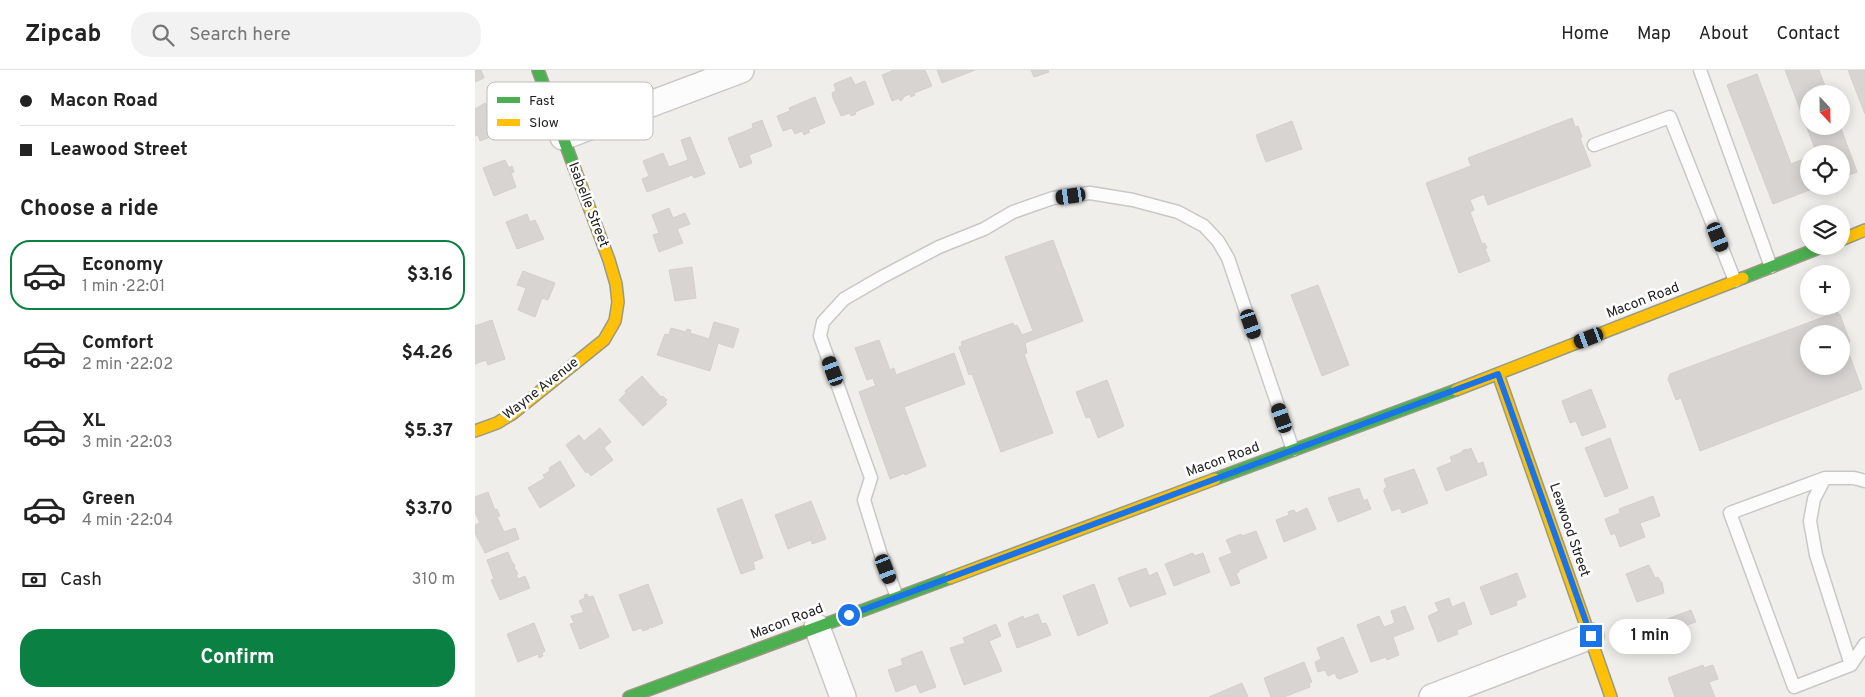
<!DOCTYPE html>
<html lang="en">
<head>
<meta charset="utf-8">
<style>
	body { margin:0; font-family:Overpass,sans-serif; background:#f2f2f2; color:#222; height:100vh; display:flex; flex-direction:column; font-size:19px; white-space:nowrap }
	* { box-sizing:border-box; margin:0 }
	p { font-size:16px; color:#767676 }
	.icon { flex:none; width:28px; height:28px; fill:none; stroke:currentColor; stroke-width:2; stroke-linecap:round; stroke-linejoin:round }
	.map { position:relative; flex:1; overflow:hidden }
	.drawer { display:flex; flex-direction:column; background:#fff; width:475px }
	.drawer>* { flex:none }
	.hud { display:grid; align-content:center; height:110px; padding:0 20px; background:#fff }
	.needle { width:32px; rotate:158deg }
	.tools { position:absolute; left:1325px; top:15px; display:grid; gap:10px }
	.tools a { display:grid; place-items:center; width:50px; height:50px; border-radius:50%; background:#fff; box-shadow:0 2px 12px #0003; font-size:25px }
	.end { position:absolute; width:22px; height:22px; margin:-11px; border:6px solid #1a73e8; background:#fff; box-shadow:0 0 0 2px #fff }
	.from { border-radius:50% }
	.bubble { position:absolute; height:35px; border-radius:18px; background:#fff; box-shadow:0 2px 12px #0003; font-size:16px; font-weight:700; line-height:35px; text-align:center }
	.car { position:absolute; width:15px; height:30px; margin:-15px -8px; border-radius:6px; box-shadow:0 0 4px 1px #0007; background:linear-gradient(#222 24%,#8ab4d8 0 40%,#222 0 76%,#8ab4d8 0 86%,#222 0) }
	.hud b { display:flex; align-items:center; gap:18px; height:48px; font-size:19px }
	.hud b+b { border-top:1px solid #e0e0e0 }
	.hud i { width:12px; height:12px; background:#222 }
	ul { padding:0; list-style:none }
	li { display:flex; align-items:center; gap:15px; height:70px; margin:0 10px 8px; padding:0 10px; border:2px solid transparent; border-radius:20px }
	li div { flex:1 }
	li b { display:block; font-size:19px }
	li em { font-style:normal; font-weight:700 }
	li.on { border-color:#0b8043 }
	li>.icon { width:45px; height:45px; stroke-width:1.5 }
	h2 { padding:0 20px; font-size:22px; line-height:60px }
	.pay { display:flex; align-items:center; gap:12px; height:55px; padding:0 20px; font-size:19px }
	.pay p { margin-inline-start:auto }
	.action { display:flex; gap:10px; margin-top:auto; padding:10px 20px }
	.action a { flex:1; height:58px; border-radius:20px; background:#0b8043; color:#fff; font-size:20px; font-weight:700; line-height:58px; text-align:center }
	header { display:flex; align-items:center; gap:30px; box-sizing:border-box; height:70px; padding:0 25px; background:#fff; border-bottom:1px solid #e0e0e0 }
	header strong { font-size:24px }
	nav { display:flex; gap:28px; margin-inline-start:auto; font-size:18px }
	.search { width:350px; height:45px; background:#f2f2f2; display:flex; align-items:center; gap:12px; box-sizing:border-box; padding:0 18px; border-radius:20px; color:#767676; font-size:19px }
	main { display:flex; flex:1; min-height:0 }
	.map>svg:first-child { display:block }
</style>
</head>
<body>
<header>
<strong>Zipcab</strong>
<div class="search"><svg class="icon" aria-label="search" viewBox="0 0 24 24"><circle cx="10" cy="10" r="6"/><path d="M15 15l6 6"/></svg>Search here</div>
<nav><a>Home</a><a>Map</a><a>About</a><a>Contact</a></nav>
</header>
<main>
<section class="drawer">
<div class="hud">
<b><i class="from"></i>Macon Road</b>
<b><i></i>Leawood Street</b>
</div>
<h2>Choose a ride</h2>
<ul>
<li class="on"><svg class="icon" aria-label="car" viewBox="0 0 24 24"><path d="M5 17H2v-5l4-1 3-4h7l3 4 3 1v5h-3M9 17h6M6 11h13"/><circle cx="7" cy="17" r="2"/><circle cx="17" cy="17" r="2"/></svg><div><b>Economy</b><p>1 min · 22:01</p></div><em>$3.16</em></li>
<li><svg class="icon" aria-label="car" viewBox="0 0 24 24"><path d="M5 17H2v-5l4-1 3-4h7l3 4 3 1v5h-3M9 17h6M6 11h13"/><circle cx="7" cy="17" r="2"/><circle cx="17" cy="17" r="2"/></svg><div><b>Comfort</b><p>2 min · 22:02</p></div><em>$4.26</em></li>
<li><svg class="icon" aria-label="car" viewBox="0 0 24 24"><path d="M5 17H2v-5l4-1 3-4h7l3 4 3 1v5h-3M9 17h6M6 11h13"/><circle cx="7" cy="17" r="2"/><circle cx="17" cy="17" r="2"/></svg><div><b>XL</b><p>3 min · 22:03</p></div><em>$5.37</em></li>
<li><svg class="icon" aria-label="car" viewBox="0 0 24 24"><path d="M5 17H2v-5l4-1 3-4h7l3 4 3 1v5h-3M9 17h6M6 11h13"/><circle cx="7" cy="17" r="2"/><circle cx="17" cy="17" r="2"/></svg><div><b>Green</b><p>4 min · 22:04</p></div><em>$3.70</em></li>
</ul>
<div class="pay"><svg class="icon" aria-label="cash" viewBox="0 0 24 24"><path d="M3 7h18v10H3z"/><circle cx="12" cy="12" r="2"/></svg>Cash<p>310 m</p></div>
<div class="action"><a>Confirm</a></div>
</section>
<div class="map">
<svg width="1390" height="627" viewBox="0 0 1390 627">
	<rect width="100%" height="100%" fill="#f0eeeb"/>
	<!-- building -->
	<path fill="#d7d4d2" stroke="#d3d0cc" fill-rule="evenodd" d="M0 0H6L9 8 0 12Z
		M419 0H450L457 16 439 23 440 25 436 27 435 24 428 27V29L425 31 424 28 417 31 407 5Z
		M462 0H500L467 13Z
		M556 0H573L574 2 559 7Z
		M1310 0H1344L1353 24H1334V56H1365L1382 102 1366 108V84H1342Z
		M1373 0H1390V44Z
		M1282 4 1316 94 1334 87V116H1345L1298 134 1252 15Z
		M376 7 380 15 390 11 399 34 380 42 381 44 376 46 375 43 366 46 358 28 357 23 361 21 359 14Z
		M340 27 350 53 333 60 335 62 329 65 327 61 320 64 317 58 308 61 302 46 315 41 314 38Z
		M10 33 11 35 17 33 25 53 22 54 26 63 5 71 3 65 0 66V39Z
		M1097 48 1100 57 1103 56 1107 67 1105 68 1116 96 1013 135 1009 124 995 130 999 140 995 142 1007 174 1010 173 1012 178 1010 179 1015 191 984 203 951 113 996 96 993 88Z
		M287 50 297 76 274 85 277 93 265 98 253 68 278 58 277 54Z
		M817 51 827 79 791 92 781 65Z
		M215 67 230 104 219 108 217 105 172 122 167 109 174 106 168 91 188 83 194 97 213 90 206 70Z
		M30 90 34 98 37 96 39 102 36 103 41 117 19 126 8 98Z
		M194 138 198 148 210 143 215 154 202 159 208 173 184 182 178 165 184 163 177 145Z
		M52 144 55 152 60 150 69 169 42 179 31 152Z
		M578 170 608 251 550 273 552 283 549 284 578 363 526 382 497 304 494 305 484 277 487 276 486 272 538 253 539 256 542 255 547 265 558 261 530 187Z
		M217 197 221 228 200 231 194 200Z
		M48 201 80 213 73 230 67 228 60 247 43 240 51 218 42 215Z
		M843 215 874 295 847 306 816 225Z
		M1362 242 1365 245 1375 272 1370 273 1387 319 1225 381 1206 328 1201 330 1193 309 1195 304ZM1334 264H1366V296H1334Z
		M17 250 30 289 13 295 11 290 0 294V256Z
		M239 252 264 259 258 278 243 273 235 301 182 285 190 264 194 265 196 258 211 262 212 259 216 260 215 263 234 269Z
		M404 270 415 300 419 298 421 305 479 283 490 314 429 337 451 396 430 405V403L415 409 384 322 402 315 400 314 398 308 392 310 380 278Z
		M167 306 186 327 188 326 192 330 190 332 192 334 168 356 144 330 151 323 150 321Z
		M632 310 649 356 623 368 615 347 611 348 601 322Z
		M1116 319 1131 357 1107 366 1101 351 1095 353 1087 331Z
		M125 358 136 372 129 378 138 390 116 406 112 401 111 403 91 375 104 365 109 371Z
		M1135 368 1153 418 1130 427 1110 378Z
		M996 378 1003 394 1008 392 1012 405 971 421 962 398 977 392 975 387 988 382 987 381 991 379 992 380Z
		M85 391 100 416 65 438 53 418 70 408 68 405 75 401 74 398Z
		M939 399 953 433 927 443 925 438 917 441 909 422V419L912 417 909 409Z
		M884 418 889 431 892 429 896 439 863 452 853 428Z
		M13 422 20 440 22 439 25 446 22 447 29 462 40 458 44 469 10 483 0 463V455L5 453 0 442V427Z
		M1178 426 1185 446 1165 453 1170 467 1145 477 1140 463 1136 465 1130 449 1145 443 1144 439Z
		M267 429 288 488 278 492 280 499 266 504 242 439Z
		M336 431 351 469 337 474 336 470 313 479 300 445Z
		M832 438 841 459 809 472 801 450 814 445 813 442 819 440 821 443Z
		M781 461 792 488 764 500V502L761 503 765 513 756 516 744 488 757 483 751 470 766 464 767 466Z
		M33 482 38 494H39L40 496 39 497 40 500H41L43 504H41L43 509 50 506 55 518 25 530 16 510 19 509 12 490Z
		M718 483 719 486 728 483 735 502 699 516 690 494Z
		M1174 495 1180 508 1183 507 1186 512H1187L1189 523 1162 532 1151 504Z
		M671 498 674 506 682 502 691 524 655 537 643 508Z
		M1042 503 1051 527 1041 531 1042 535 1016 545 1005 517Z
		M173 514 188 553 176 558 173 556 174 559 168 561 166 558 158 561 144 525Z
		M619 514 633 553 603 566 588 526Z
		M112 524 113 527 118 526 134 567 105 579 95 554 99 553 96 546 109 542 104 531 110 528 109 525Z
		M974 528 977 537 989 532 997 554 982 560 983 564 963 572 953 546 964 541 960 533Z
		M930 536 939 559 918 567 924 585 912 590 911 587 896 592 882 555 904 546 909 557 920 553 916 541Z
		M1216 540 1221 552 1209 556 1215 571 1211 572 1212 576 1208 578 1207 574 1193 579 1194 581 1185 584 1178 568 1183 566H1180L1178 558H1180L1179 554Z
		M563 544 567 554 571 553 576 565 542 578 533 553 548 546 549 549Z
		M59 553 70 581 67 583 68 586 64 588 63 584 43 592 32 564Z
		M521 554 526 566 514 571 527 601 489 615 475 578 490 573 488 568Z
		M868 567 883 602 865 609 862 608 860 603 853 606 850 600 843 602 840 592 846 589 842 578Z
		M447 581 461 617 445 623 441 614 421 622 413 600 428 595 426 589Z
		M829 592 837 612 834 613 835 617 809 627H796L789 608Z
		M1228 595 1229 598 1238 595 1243 609 1234 612 1240 627H1200L1193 608Z
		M767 613 773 627H734Z"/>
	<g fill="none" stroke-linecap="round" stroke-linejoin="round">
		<!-- lane casing -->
		<g stroke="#c9c8c7" stroke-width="15">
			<path id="lane" d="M1225 0 1296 197
				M1119 75 1195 47 1260 211
				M1350 408 1339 429 1335 451 1341 485 1376 595
				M1390 411 1379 408H1350L1255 443 1319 617 1376 595 1390 574
				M422 527 406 485 389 430 396 408 345 266 348 252 369 229 407 207 464 177 509 159 538 142 578 128 615 123 658 130 703 142 729 156 743 171 753 188 818 380"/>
		</g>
		<!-- street casing -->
		<g stroke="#c9c8c7" stroke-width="28">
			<path id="street" d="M88 67 266 0
				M342 557 368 627
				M957 627 1116 566"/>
		</g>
		<!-- fast casing -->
		<g stroke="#999a82" stroke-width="14">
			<path id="fast" d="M63 0 99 97
				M1268 208 1349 176
				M740 409 981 320
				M154 627 475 508"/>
		</g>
		<!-- slow casing -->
		<g stroke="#999a82" stroke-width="14">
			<path id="slow" d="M1366 170 1390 160
				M1023 304 1136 627
				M981 320 1268 208
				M0 361 22 353 37 344 129 270 140 251 143 232 141 214 134 190 99 97
				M475 508 740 409"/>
		</g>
		<!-- lane -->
		<use href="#lane" stroke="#fdfcfc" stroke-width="12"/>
		<!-- street -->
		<use href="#street" stroke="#fdfcfc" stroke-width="25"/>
		<!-- fast -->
		<use href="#fast" stroke="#4caf50" stroke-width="11"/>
		<!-- slow -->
		<use href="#slow" stroke="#ffc107" stroke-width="11"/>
	</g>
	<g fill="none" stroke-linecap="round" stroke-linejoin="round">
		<!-- route -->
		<path stroke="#1a73e8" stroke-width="6" d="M374 545 1023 304 1116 566"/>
	</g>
	<g text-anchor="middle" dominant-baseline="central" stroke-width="5" stroke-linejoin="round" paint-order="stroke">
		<!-- street labels -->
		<g font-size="14" fill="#222" stroke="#fff">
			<text transform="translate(113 135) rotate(69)">Isabelle Street</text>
			<text transform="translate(1168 231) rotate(-21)">Macon Road</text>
			<text transform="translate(66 319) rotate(-38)">Wayne Avenue</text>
			<text transform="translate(748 390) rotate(-20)">Macon Road</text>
			<text transform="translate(1094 460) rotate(71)">Leawood Street</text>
			<text transform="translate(312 552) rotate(-21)">Macon Road</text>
		</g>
	</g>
	<!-- legend -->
	<rect x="12" y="12" width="166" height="58" rx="8" fill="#fff" stroke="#bdbdbd" stroke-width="1"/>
	<rect x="22" y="27" width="23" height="6" fill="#4caf50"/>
	<rect x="22" y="49" width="23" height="7" fill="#ffc107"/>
	<g font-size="14" fill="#222">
		<text x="54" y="35">Fast</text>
		<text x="54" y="57">Slow</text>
	</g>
</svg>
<div class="tools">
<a><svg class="needle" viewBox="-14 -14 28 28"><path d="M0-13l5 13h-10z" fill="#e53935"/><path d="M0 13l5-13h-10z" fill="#767676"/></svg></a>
<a><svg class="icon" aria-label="locate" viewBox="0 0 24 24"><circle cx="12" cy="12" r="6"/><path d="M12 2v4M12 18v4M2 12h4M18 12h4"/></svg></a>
<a><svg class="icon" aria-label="layers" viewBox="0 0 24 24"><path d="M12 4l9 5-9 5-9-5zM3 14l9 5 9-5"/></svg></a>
<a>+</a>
<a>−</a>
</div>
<i class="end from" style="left:374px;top:545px"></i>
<i class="end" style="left:1116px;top:566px"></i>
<div class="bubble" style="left:1134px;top:549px;width:82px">1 min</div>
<i class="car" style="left:596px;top:126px;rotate:262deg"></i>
<i class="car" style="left:1243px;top:167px;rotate:158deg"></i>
<i class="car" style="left:776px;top:254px;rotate:161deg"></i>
<i class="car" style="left:1114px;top:268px;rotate:249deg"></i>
<i class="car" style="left:358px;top:301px;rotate:340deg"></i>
<i class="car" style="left:807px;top:348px;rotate:341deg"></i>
<i class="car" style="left:411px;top:499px;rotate:159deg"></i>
</div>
</main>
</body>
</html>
